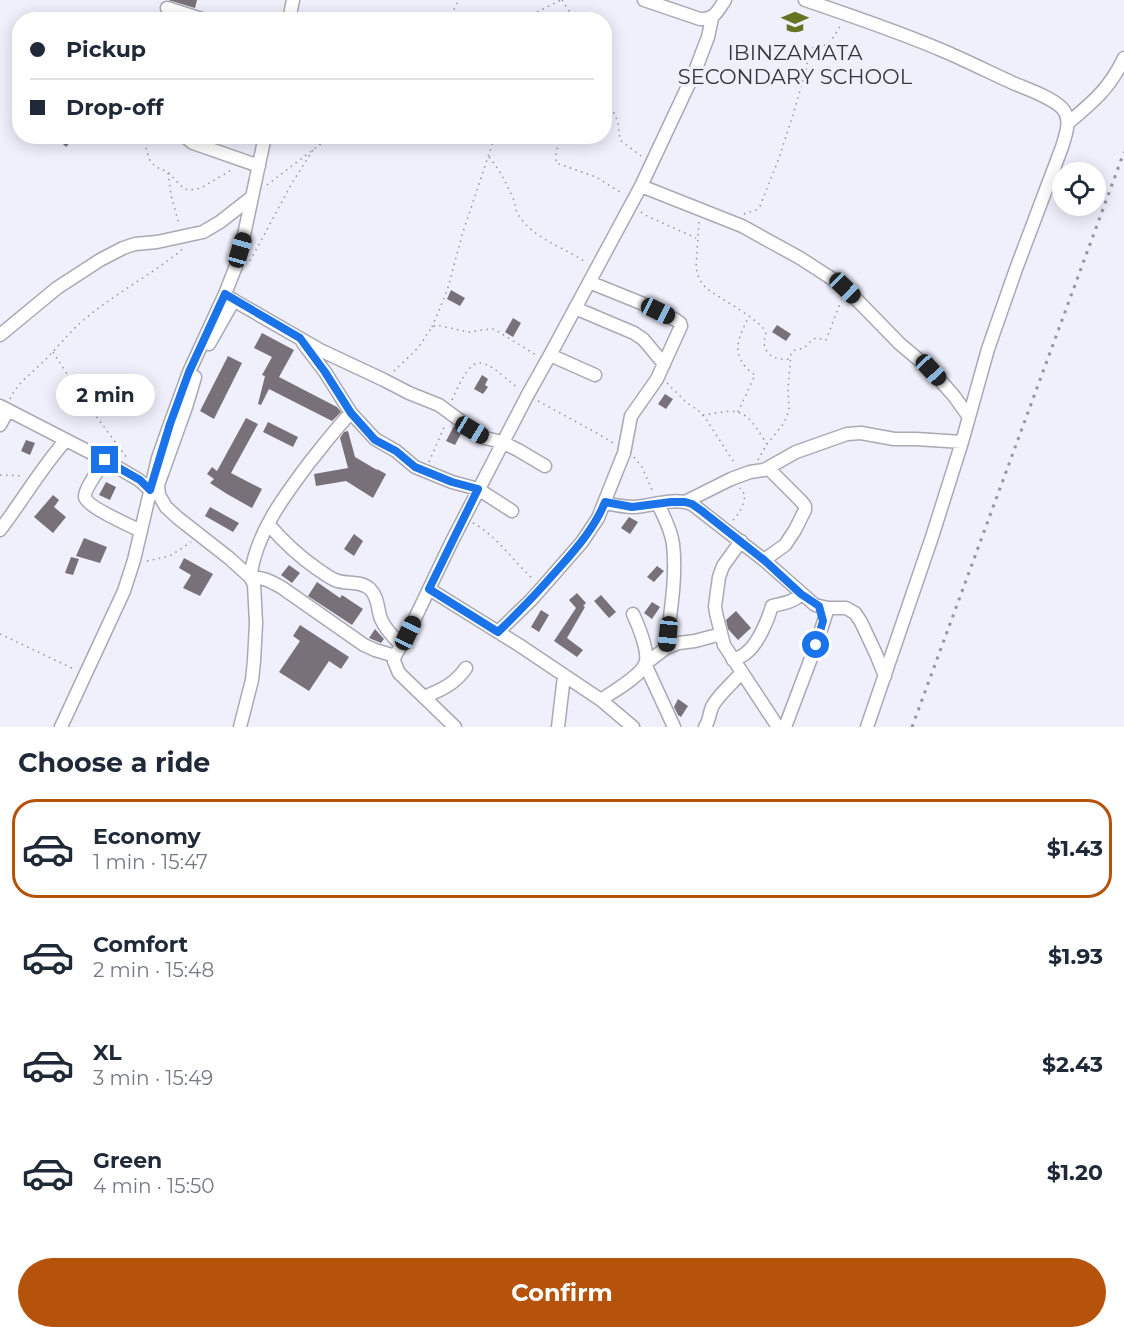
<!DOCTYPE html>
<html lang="en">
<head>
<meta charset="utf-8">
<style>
	body { margin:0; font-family:Montserrat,sans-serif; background:#f2f2f3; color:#1f2937; height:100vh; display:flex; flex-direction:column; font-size:22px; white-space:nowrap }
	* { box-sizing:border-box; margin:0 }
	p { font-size:20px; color:#747a83 }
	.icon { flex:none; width:33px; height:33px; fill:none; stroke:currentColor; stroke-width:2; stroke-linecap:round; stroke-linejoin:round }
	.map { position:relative; height:727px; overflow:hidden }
	.panel { display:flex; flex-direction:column; background:#fff; flex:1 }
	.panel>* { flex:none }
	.guide { position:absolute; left:12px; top:12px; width:600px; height:132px; border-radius:24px; box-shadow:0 3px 15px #0003; display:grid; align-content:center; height:132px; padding:0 18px; background:#fff }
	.buttons { position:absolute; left:1052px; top:162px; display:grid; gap:12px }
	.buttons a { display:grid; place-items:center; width:54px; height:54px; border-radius:50%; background:#fff; box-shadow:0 3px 15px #0003; font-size:30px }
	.end { position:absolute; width:27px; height:27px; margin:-14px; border:8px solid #1a73e8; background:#fff; box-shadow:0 0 0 3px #fff }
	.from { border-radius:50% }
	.bubble { position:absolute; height:42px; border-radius:21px; background:#fff; box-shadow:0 3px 15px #0003; font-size:20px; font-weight:700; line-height:42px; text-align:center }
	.car { position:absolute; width:18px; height:36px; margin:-18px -9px; border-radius:8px; box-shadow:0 0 4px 2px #0007; background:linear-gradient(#222 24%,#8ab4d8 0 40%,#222 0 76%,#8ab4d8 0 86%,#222 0) }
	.guide b { display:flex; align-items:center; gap:21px; height:57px; font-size:22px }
	.guide b+b { border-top:2px solid #e0e1e3 }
	.guide i { width:15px; height:15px; background:#1f2937 }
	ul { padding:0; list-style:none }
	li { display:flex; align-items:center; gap:18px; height:99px; margin:0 12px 9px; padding:0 6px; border:3px solid transparent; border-radius:24px }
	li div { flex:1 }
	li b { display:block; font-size:22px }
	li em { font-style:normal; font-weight:700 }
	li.selected { border-color:#b45309 }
	li>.icon { width:54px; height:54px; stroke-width:1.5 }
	h2 { padding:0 18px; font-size:27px; line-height:72px }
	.primary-button { display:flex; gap:12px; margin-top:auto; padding:12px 18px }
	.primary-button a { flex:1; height:69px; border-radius:36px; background:#b45309; color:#fff; font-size:24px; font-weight:700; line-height:69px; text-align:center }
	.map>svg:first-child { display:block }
</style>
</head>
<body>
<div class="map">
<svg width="1124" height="727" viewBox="0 0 1124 727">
	<rect width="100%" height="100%" fill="#eff0fc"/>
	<!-- building -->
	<path fill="#79717a" d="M168 0H197L195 8Z
		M55 136H76L66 147Z
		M451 290 465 298 460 306 447 299Z
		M513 318 521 323 513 337 505 332Z
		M777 325 791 334 786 341 772 332Z
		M262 333 294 350 279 377 337 407 341 412 332 421 269 389 261 405 258 404 265 376 262 375 272 357 254 348Z
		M228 356 242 363 214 419 200 411Z
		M482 375 488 379 485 385 488 387 483 394 474 389Z
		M665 394 673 399 666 409 658 404Z
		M246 418 258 424 231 473 262 489 252 508 227 494 210 483 214 479 207 474 212 467 217 471Z
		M268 422 298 437 293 447 263 432Z
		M454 426 462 432 455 445 446 441Z
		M348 431 355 457 377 470V469L386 474 373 498 346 481 316 486 314 474 348 468 340 438 344 432Z
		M26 440 35 443 30 455 21 451Z
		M106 482 116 487 110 500 99 495Z
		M53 495 59 500 54 507 66 517 53 533 34 517Z
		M210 507 239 523 233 532 205 516Z
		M629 517 638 522 630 534 621 528Z
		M354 534 363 541 354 556 344 549Z
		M84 538 107 547 100 563 76 556Z
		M71 557 79 559 73 575 65 573Z
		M184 558 213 574 200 596 183 588 191 575 179 568Z
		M289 565 300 573 292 583 281 575Z
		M657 566 664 571 654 582 647 577Z
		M317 582 340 598 342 595 363 609 352 625 308 596Z
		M577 593 586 603 583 606 585 607 567 638 583 650 577 657 554 641 576 608 569 600Z
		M601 595 616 612 609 618 594 601Z
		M652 602 660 607 652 619 644 613Z
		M541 610 549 615 539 632 531 627Z
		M736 611 751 628 738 640 728 629 726 620Z
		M300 625 349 657 341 669 329 661 309 691 279 672 300 641 293 636Z
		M375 629 384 639 381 643 369 638Z
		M678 699 688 706 681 717 678 715 674 707Z"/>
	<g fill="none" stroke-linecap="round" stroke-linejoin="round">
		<!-- minor casing -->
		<g stroke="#a9a9b4" stroke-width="15">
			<path id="minor" d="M644 0 700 19C715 20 718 10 725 0
				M805 0C852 16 900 32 946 52 969 62 991 73 1013 83 1027 89 1051 97 1062 108 1072 119 1066 134 1062 147L1016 269 988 349 962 442 932 537 867 727
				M167 8 205 20
				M289 20 293 0
				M1068 123C1093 102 1110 88 1124 58
				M184 136 193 143 259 166
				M641 186 742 226 800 258 834 280 858 301 900 344 931 370 954 396 969 417
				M228 297 320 350 384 380 409 393 439 405 473 430 485 438 502 442 518 450 545 466
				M575 308 634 333 643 339 664 364
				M0 335 57 288 100 260 123 248 135 244 157 242 203 232 220 222 252 197
				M303 343 325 372 351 413 375 439 396 451 415 467 452 482 478 489 512 511
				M209 344 234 300
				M550 355 595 375
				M195 377 186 407 158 485 159 495 166 507 178 518 229 558 250 577 254 584 256 623 254 661 252 680 240 727
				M0 406 105 460 139 480 150 490
				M351 413C335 429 323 446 309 463 282 499 257 532 250 577 263 577 270 581 281 587L364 645 375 650 395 656
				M0 425 8 410
				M105 460C101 467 84 489 85 497 87 507 131 526 141 531
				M685 502 731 479 750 472 764 470 796 452 847 434 861 433 894 439H916L962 442
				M605 503C614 505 624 507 634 507 652 506 673 497 692 504L764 560 815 605 828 608H846L855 613 861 622 876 654 885 676
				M658 504C664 517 671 529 673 544 677 578 670 614 666 648
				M268 524C283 541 297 555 316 568 322 572 328 577 335 580 347 585 360 580 370 589 379 598 377 609 381 619 385 629 394 638 401 645
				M0 530C23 500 41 468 66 440
				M741 541 723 566 719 577 715 606 716 613 724 645 778 727
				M764 560 785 545 795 530 805 510V506L801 501 768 468
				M429 589 519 645 601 700 633 727
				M498 632 531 600 547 582 582 542 598 518 624 453 631 416 657 379 681 326 680 323 676 320 641 303 589 282
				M733 660C738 658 743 656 746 653 758 644 768 620 772 606 784 603 791 603 802 594
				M424 697C441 690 455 684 466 668
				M601 700C612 692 640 677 645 664 650 653 638 625 633 614
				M61 727 124 591 134 560 158 458 170 424 189 372 225 294 236 266 244 235 265 136
				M455 727 399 673 394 661 395 656 408 633 451 543 527 396 550 355 641 186 695 71 708 37 712 18
				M558 727 564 676
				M674 727 645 664 666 648 679 643 695 641 721 634
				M705 727C710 720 709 712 713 705 721 692 733 683 742 672
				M785 727 816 645 828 608"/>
		</g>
		<!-- path -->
		<path stroke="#93949c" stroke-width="1.5" stroke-dasharray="1.5 4.5" stroke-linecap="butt" d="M562 0 575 20
			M448 20 459 0
			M521 20 561 0
			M604 97 612 109 618 122 620 140 641 156
			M145 136V145L150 161 156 167 168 172 180 185 185 189 190 190 201 188 233 169
			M560 136 556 153V163L596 177 623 194
			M489 157C500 170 506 183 513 198 516 204 515 211 519 216 534 239 564 247 585 262
			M168 173 171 195 179 224
			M267 185 331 136
			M641 212 647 216 696 238
			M744 214 756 210 760 206 779 158 793 115 806 70 809 50 812 48 829 44 841 25
			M699 222 696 267 699 279 706 288C721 299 753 316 764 329 768 335 764 337 764 343 766 357 777 360 789 359
			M250 261 292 183 313 150
			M432 327 447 291 463 232 495 136
			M53 352 79 393 127 458
			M394 371C402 363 412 355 420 345 426 338 427 330 436 325L469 332 489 329H494L536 355
			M667 383 686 402 700 412 706 419 735 464
			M10 399C17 383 32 373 44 361 58 347 70 331 86 318 117 292 153 274 184 248
			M452 400C475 348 480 357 519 389
			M538 401 593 431 615 444
			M738 412 755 375C752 372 747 370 744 365 732 349 740 335 748 318
			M703 415C712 414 728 410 737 412 751 415 759 433 767 444
			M634 457 642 467 653 492
			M758 460 767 444 784 423 788 413 789 408 788 389 791 354 795 350 804 348 813 339 817 338 826 340 841 301
			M429 462 445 425
			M0 475 23 476
			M733 520C740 514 744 504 745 495L740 488
			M473 523C496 535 514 562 533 579
			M147 561 170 556 191 542
			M0 634 74 669"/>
		<!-- minor -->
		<use href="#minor" stroke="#fff" stroke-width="12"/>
		<!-- rail -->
		<path stroke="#94959d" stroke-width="3" stroke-dasharray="3 6" stroke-linecap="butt" d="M912 727 1124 152"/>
	</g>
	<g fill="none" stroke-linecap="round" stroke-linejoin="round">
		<!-- route -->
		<path stroke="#1a73e8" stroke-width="8" d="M105 460 140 480 150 490 170 424 189 372 225 294 300 338 325 372 351 413 375 440 396 451 415 467 452 482 478 489 429 589 498 632C520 611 539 591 559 568 577 548 595 527 605 502L632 507 671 502H685L692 504 702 511 764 560 801 594 819 606 823 621 816 645"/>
	</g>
	<!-- icons -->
	<defs>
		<g id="school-bare" transform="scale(2.07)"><path d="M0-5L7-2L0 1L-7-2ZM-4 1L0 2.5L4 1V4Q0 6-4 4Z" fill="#637422" stroke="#eff0fc" stroke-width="2.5" paint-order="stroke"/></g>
	</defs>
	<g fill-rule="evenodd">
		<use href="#school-bare" x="795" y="22"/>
	</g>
	<g text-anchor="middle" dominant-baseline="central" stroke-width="6" stroke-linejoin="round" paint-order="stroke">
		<!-- poi labels -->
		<g font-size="21" fill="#36363b" stroke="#eff0fc">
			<text x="795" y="52">IBINZAMATA<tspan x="795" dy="24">SECONDARY SCHOOL</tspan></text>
		</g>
	</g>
</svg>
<div class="buttons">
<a><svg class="icon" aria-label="locate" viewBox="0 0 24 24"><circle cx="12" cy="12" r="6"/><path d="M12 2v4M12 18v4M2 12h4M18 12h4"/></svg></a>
</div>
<i class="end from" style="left:816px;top:645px"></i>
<i class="end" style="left:105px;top:460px"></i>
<div class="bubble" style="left:56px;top:374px;width:99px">2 min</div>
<i class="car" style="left:240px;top:250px;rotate:16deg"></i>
<i class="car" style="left:845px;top:288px;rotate:134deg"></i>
<i class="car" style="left:658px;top:311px;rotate:116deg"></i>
<i class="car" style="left:931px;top:370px;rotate:137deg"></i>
<i class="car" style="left:472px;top:430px;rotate:121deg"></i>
<i class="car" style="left:408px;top:633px;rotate:25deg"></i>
<i class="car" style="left:668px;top:634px;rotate:186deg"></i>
<div class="guide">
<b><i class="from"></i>Pickup</b>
<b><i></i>Drop-off</b>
</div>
</div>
<section class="panel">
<h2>Choose a ride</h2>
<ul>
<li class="selected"><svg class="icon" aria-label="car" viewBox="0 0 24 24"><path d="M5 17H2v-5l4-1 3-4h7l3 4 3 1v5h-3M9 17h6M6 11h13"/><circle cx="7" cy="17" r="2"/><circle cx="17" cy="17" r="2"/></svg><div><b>Economy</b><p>1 min · 15:47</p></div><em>$1.43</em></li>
<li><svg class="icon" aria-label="car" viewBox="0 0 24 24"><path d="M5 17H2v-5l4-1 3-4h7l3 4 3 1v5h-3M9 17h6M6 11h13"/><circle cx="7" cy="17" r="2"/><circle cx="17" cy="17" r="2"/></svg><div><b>Comfort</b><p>2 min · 15:48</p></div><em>$1.93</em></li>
<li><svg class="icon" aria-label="car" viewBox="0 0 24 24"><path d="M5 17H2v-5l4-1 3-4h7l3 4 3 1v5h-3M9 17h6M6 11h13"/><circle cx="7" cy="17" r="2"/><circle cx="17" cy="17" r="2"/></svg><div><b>XL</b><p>3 min · 15:49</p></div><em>$2.43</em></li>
<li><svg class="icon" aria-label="car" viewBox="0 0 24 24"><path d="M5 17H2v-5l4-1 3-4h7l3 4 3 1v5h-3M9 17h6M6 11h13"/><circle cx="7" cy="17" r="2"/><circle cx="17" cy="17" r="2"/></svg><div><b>Green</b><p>4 min · 15:50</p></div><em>$1.20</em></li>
</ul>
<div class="primary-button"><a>Confirm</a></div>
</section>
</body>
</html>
